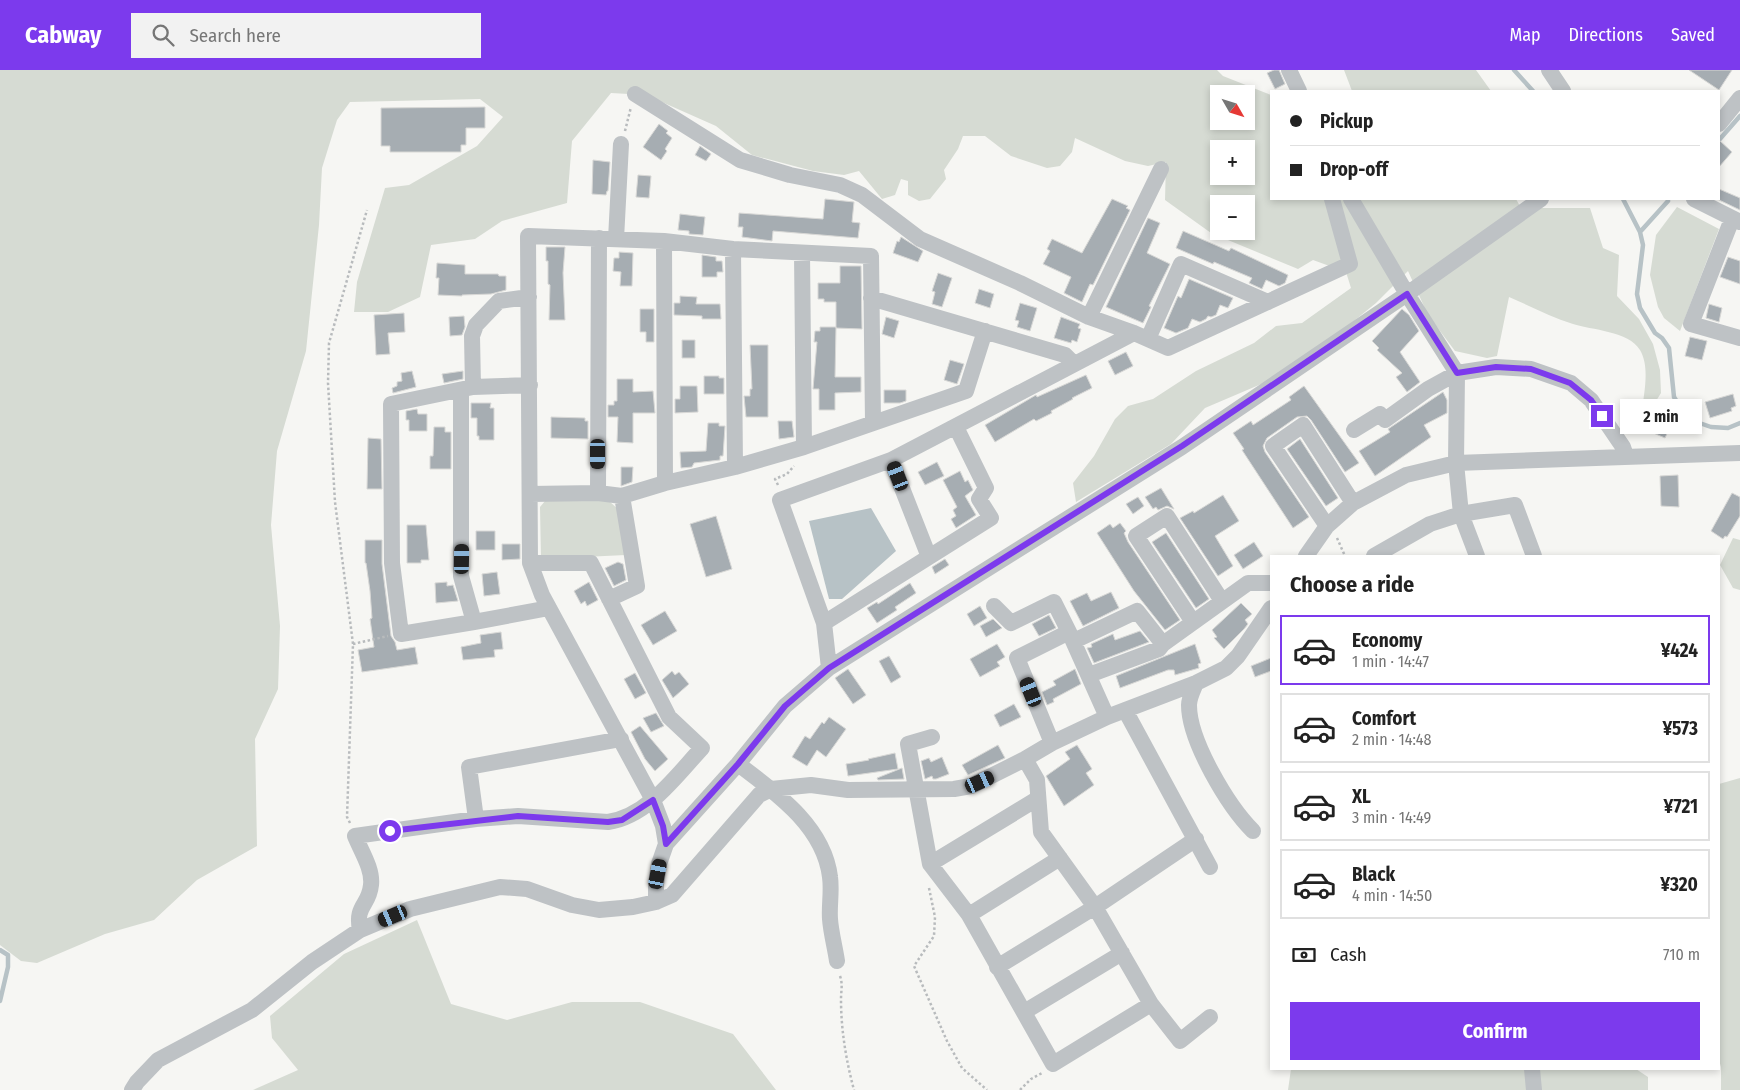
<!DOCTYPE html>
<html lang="en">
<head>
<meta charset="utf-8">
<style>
	body { margin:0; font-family:"Fira Sans Condensed",sans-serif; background:#f2f2f2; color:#222; height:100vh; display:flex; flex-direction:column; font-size:19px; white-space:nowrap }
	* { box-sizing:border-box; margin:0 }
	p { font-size:16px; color:#767676 }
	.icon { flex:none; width:28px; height:28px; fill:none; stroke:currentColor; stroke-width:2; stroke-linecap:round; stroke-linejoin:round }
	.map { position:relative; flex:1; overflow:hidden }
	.details { position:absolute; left:1270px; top:485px; width:450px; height:515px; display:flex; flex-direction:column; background:#fff; border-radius:0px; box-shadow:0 2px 8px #0003 }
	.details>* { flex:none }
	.banner { position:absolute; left:1270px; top:20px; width:450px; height:110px; border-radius:0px; box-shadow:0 2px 8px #0003; display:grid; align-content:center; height:110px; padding:0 20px; background:#fff }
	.needle { width:32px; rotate:129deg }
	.controls { position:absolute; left:1210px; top:15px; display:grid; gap:10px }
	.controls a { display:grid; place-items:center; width:45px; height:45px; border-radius:0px; background:#fff; box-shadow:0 2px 8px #0003; font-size:25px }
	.end { position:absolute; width:22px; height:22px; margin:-11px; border:6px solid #7c3aed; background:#fff; box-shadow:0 0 0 2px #fff }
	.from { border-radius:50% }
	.bubble { position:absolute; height:35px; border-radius:0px; background:#fff; box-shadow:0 2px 8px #0003; font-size:16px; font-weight:700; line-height:35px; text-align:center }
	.car { position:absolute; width:15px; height:30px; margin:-15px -8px; border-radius:6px; box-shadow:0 0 4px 1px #0007; background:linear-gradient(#222 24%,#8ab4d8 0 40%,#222 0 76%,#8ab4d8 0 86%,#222 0) }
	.banner b { display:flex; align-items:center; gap:18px; height:48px; font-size:19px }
	.banner b+b { border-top:1px solid #e0e0e0 }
	.banner i { width:12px; height:12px; background:#222 }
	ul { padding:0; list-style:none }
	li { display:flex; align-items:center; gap:15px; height:70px; margin:0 10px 8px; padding:0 10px; border:2px solid #e0e0e0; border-radius:0px }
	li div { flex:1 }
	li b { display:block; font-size:19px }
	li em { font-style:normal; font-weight:700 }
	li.current { border-color:#7c3aed }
	li>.icon { width:45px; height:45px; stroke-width:1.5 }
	h2 { padding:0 20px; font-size:22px; line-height:60px }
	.pay { display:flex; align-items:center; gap:12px; height:55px; padding:0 20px; font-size:19px }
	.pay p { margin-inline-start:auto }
	.action { display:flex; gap:10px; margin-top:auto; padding:10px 20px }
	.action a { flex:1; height:58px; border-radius:0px; background:#7c3aed; color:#fff; font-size:20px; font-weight:700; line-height:58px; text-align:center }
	header { display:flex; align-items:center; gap:30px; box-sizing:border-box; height:70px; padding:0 25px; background:#7c3aed; color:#fff }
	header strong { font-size:24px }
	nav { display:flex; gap:28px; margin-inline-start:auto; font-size:18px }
	.search { width:350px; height:45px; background:#f2f2f2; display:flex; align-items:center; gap:12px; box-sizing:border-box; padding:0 18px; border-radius:0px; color:#767676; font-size:19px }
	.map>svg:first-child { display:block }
</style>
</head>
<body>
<header>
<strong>Cabway</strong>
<div class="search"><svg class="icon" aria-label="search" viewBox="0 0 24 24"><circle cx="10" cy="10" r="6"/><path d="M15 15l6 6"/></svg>Search here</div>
<nav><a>Map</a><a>Directions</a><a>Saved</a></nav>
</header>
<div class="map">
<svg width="1740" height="1020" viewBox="0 0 1740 1020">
	<rect width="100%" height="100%" fill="#f6f6f3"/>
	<!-- green -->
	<path fill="#d6dbd3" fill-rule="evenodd" d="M0 0H1217L1223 6 1271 25V129H1516L1521 138H1590L1603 178 1619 185 1617 226 1639 249 1653 274 1660 300 1661 323 1651 339 1642 341C1644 322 1650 297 1640 280 1629 261 1591 260 1573 254 1551 247 1530 236 1509 227L1497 286 1487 288 1455 281 1428 245 1408 201 1376 233 1328 272 1266 312 1205 338 1171 374 1076 432 1073 413 1094 386 1115 349 1128 336 1153 329 1196 301 1254 273 1276 256 1302 253 1351 218 1346 202 1313 190 1298 199 1211 163 1165 130 1166 92 1148 96 1125 91 1075 68 1072 82 1060 96 1047 98 1011 86 985 66H963L958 79 944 100 946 109 930 129 919 131 908 125V111L901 109 895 125 882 129 859 101 844 105 813 101 752 85 716 56 646 25 611 23 572 71 567 133 502 151 475 169 431 175 420 227 388 242H354L357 212 385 118 409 115 477 76 503 47 480 29 350 32 337 50 322 98 319 155 306 281 277 381 271 455 280 556 278 619 255 669 257 776 197 810 154 850 105 864 37 893 21 891 0 875ZM1219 24H1246V51H1219ZM1219 79H1246V106H1219ZM1219 134H1246V161H1219Z
		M1344 0H1476L1491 21H1352Z
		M1677 137 1719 159 1680 261 1664 248 1658 237 1650 205 1656 165Z
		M545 431H609L620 441 626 485 541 489 540 437Z
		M1733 468 1740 470V520L1733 518 1720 495Z
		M1740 708V1020H1721V997L1719 990V714Z
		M417 850 451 934 507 950 572 932H640L733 964 776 1020H253L298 1000 272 968 270 946 344 884Z
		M1291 999H1636L1648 1007V1020H1288Z"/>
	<!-- water -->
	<path fill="#b7c2c6" d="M871 438 896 481 842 529H829L809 451Z"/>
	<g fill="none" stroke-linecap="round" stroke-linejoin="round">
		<!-- stream -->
		<path stroke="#b7c2c6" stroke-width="4.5" d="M1514 0 1533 21
			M1719 70 1740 46
			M1623 129 1640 162 1643 175 1637 224 1640 238 1655 263 1662 268 1669 278 1674 327 1682 340 1691 350 1711 357 1728 358 1740 353
			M1640 162 1668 131
			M0 880 8 885V897L0 931"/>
	</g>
	<!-- building -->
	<path fill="#a6adb2" stroke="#d8d8d6" d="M1274 0H1279L1285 14 1275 19 1267 3Z
		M1689 0H1732L1719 20Z
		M485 37V58H466V75H461V82H390V76H381V38Z
		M659 54 668 61 666 63 672 68 665 79 667 81 661 90 643 77Z
		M1719 70 1732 82 1719 97Z
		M700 76 711 84 706 91 695 85Z
		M593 90 610 92 608 121H607L606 125 592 124Z
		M638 105 651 106 649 128 636 127Z
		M1719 119 1740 128V140L1717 129Z
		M825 129 854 132 852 152 860 153 858 168 773 161 772 171 742 167 743 157H738L739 143 823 149Z
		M1112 129 1128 136 1126 138 1130 140 1093 215 1090 214 1082 232 1064 223 1071 207 1043 194 1050 181 1047 179 1052 169 1082 183Z
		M680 144 705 147 703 165 689 164V161L678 160Z
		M1148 148 1160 153 1147 183 1170 194 1149 236 1151 237 1143 253 1106 237Z
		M1183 161 1229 181 1231 178 1288 205 1285 213 1279 216 1266 210 1262 219 1249 213 1252 208 1214 192 1213 194 1176 178Z
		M901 167 923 181 918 192 893 183 897 171 899 172Z
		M546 177H565L563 203 565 250H549L550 215 548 214V191H546Z
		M619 182 633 183 632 216H620L621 202 613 201 614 188H619Z
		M702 185 716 187V191H722L723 202H717V207H702Z
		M1728 187 1740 191V214L1720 207Z
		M437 193 465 195V204H498L499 206H506V220L491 224 462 225V226L438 225 439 208H436Z
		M840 196H861L862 259 836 258V232H824V229H818V213H840Z
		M938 203 952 208 942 237 932 234 935 222 932 221Z
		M1189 209 1233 228 1228 238 1220 235 1216 245 1211 247 1208 246 1206 249 1200 252 1192 249 1188 258 1176 263 1164 258 1178 226 1181 228Z
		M979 219 994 224 990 238 975 233Z
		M680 226 697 227 696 234H720L721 249H702V246L674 245V233H680Z
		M1020 233 1037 238 1030 261 1017 257 1019 251 1015 250Z
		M1709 234 1722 238 1719 252 1706 248Z
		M640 239H654V272H646V262H640Z
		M1402 239 1409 245 1419 261 1400 282 1420 312 1407 322 1396 307 1402 303 1377 280 1379 278 1372 271Z
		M404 243 405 262 388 263 390 284 376 285 374 245Z
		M464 246 465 257 462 265 450 266 449 247Z
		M886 247 899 251 894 268 882 264Z
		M1061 247 1080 254 1078 258 1081 259 1077 272 1072 270 1071 273 1054 268Z
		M820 257H836L835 307H861V322L835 323V340H819V319H813L817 272H814L815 261H820Z
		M1690 267 1707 271 1702 290 1685 286Z
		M682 270H695V288H682Z
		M750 275H768V347H746L744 326H750V319H752Z
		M1126 282 1133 296 1115 305 1108 291Z
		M950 290 964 294 957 314 944 310Z
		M412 301 416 317 393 323 392 318 397 316V312L402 311 401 303Z
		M463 301V309L444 313 442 304Z
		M1086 305 1092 318 1072 328 1073 329 1051 341 1052 343 1036 351 1034 349 995 372 985 355 1036 325 1037 327Z
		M704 306H719V308H724V324H704Z
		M617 309H633V322L653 321 655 343H633V373L617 372 618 347H608V335H614V331H617Z
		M680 316H697L698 342 675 343V329H680Z
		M1304 316 1359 393 1345 402 1311 350 1307 346 1297 347 1267 368 1263 376 1265 382 1309 447 1293 458 1242 380 1244 379 1233 363 1251 351 1253 355 1291 330 1289 327Z
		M884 320H906V331L900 333H884Z
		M1443 322 1447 330V343L1424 355 1431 367 1375 406 1359 381 1390 362 1388 359Z
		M1733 324 1736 336 1731 338 1732 341 1710 348 1705 332Z
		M471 333H491L490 338H494V370H479V366H477V348H471Z
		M417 339 418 344H427V361H409V350H406V341Z
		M551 347 585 348V351H588V369L551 368Z
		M778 351H792L794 367 779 369Z
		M1655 351 1670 357 1665 368 1651 362Z
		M708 353H719V356H725L723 386H720V390L694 393 692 397 681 398 680 382 706 381Z
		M434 357H445V362H451V399H430V386H433Z
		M368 368 381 369 382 419H367Z
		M1300 369 1338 428 1326 436 1287 379Z
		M937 392 944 406 925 415 918 402Z
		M621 397H633L632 412 621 416Z
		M960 401 965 412 968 410 973 420 965 426 976 445 956 458 951 449 956 446 953 440 957 437 943 410Z
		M1678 405 1679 437 1661 436 1660 406Z
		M1161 418 1174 439 1167 436 1158 440 1156 437 1153 439 1145 427Z
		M1732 423 1740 427V446L1727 467 1725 466 1723 469 1711 461Z
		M1223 425 1239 451 1215 466 1233 496 1218 506 1180 448 1193 441 1194 443Z
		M1138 427 1144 436 1133 444 1126 434Z
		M716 446 732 499 706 507 690 454Z
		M1120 453 1126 461 1124 463 1128 472 1180 550 1165 560 1134 521 1097 463 1110 454 1113 458Z
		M407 455H426L429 490H421V493H407Z
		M476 461H495V480H476Z
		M1166 463 1209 529 1196 538 1152 472Z
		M365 470H382V494L391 566 395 572 397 580 415 577 418 594 362 602 358 580 374 577 370 549 372 548 370 521 366 493H365Z
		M1254 472 1263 486 1243 499 1234 485Z
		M502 474H520V489L502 490Z
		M945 489 949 495 935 504 932 497Z
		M618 492 623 494 626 510 614 516 605 498Z
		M497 502 500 524 484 526 482 504Z
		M447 512V516L453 515 458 531 436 533 435 513Z
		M589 512 598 530 587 536 585 531 581 534 574 521Z
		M910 513 916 523 895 537 897 540 877 553 867 538 877 532 878 534Z
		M1111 522 1119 538 1083 556 1070 531 1087 523 1091 531Z
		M1241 533 1252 544 1245 550 1248 554 1244 559 1224 579 1214 568 1217 567 1212 560Z
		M980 536 987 548 974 556 967 544Z
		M665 541 677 561 653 575 641 555Z
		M1049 545 1056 558 1039 566 1032 554Z
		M993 549 1002 558 986 567 980 556Z
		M1140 561 1149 572 1094 593 1087 578 1092 577 1091 574 1113 564 1115 570Z
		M501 562 503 579 494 580 495 587 463 590 461 577 481 573 480 565Z
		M997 574 1005 587 997 592 1000 596 980 607 970 589Z
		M1195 574 1201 593 1198 594 1199 598 1175 605 1174 600H1168L1120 618 1116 606Z
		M889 586 901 607 891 613 879 591Z
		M1271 588V601L1255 607 1251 596Z
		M848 599 866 625 853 634 835 608Z
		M1075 599 1081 614 1053 629 1054 632 1047 635 1042 622 1056 615 1053 611Z
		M672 601 675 605 679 602 689 614 673 628 662 610Z
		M635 603 646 623 635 629 624 609Z
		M1014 634 1021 647 1000 657 994 645Z
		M656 643 664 656 651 662 643 648Z
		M829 647 846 659 826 687 817 680 807 696 792 687 805 666 810 669 822 652 824 654Z
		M640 656 668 689 655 701 645 689 631 662Z
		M998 675 1005 688 968 705 962 695Z
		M1077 675 1092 699 1086 703 1094 715 1064 736 1046 706 1070 689 1065 682Z
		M895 683 898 699 848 706 846 694 869 690 868 689Z
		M942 687 949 704 936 709H933L932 706 925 709 921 691 929 688 931 692Z
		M902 698 904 709 878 710 877 708Z"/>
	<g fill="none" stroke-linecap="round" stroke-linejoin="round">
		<!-- path -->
		<path stroke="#b8bbbd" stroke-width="2.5" stroke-dasharray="2.5 2.5" stroke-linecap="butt" d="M625 61 631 37
			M778 415 775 409 787 404 794 396
			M1337 468 1345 486
			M353 574 388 566
			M350 753 347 747 353 574 335 432 328 313 329 273 367 140
			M929 818 935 847 934 866 914 896 947 971 962 998 987 1020
			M840 906C843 914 841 921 841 929 841 960 846 990 854 1020
			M1020 1020 1031 1009 1042 1003"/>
		<!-- minor -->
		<path stroke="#bec2c5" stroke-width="16" d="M1289 0 1299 21
			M1549 0 1563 21
			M635 24 740 90 790 105 840 115 862 125 920 169 1020 213 1089 247 1134 263 1168 278 1350 194 1332 129
			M1719 54 1740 28
			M1351 129 1407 224 1457 303 1496 297 1531 299 1571 313 1591 330 1623 377 1626 386
			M1694 129 1740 152
			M1732 149 1691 254 1740 268
			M616 169 621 74
			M664 171 665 413
			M733 179 735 397
			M802 183 804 377
			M871 228 1065 285 1074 294
			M1089 247 1161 99
			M1148 269 1181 194 1268 232
			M530 315 473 317 391 334 392 493 401 564 474 552 549 538
			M473 317 472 266 476 255 499 231 529 227
			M461 320V506L474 552
			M1354 360 1380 344 1385 350 1428 319 1457 303 1456 393 1461 444 1477 486
			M891 390 929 487
			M598 423 599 168
			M530 424 598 423 622 426 665 413 735 397 804 377 966 321 985 261
			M1327 456 1273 376 1303 355 1353 433
			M1306 486 1327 456 1353 433 1406 405 1456 393 1740 383
			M1374 486 1430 454 1461 444 1515 435 1534 486
			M609 529 637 516 622 426
			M994 536 1011 553 1054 532 1069 562 1107 647
			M1193 552 1136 466 1167 446 1222 531
			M824 553 991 448 979 429 986 418 956 357
			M1074 571 1137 541 1163 574
			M829 598 824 553 780 430 891 390 1134 263
			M1089 605 1159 579 1163 574 1248 513H1271
			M1196 613C1193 620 1189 628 1189 635 1189 671 1228 736 1253 761
			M1125 640 1210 797
			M932 667 908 674 930 794 969 845 1053 994 1151 934 1095 837 1041 762 1037 710 1025 689
			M1052 673 1017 588 1069 562
			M738 694C775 722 824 756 830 807 832 821 829 835 830 849 831 863 835 877 837 891
			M476 749 469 697 621 669
			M666 774 663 756 653 730 542 525 530 493 528 166 664 171 733 179 871 186 873 352
			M930 794 1037 729
			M656 832V814L659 794 666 774 738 694 785 636 829 598 1182 377 1407 224 1541 129
			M969 845 1060 788
			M360 860C355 835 369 836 371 815 373 799 361 781 355 766L476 749 518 746 608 752C648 746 676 706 702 678L669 647 591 493H530
			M997 897 1095 837 1196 769
			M1151 934 1180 971 1210 947
			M1024 942 1122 883
			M1532 999 1534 1020
			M132 1020 137 1012 158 990 252 940 312 892 360 860 410 839 500 817 527 819 572 835 599 840 633 837 656 832 672 825 759 725 771 719 811 715 848 720 954 719 971 716 1025 689 1052 673 1107 647 1196 613 1226 598 1238 586 1271 538"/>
	</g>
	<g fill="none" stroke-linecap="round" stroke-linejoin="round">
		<!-- route -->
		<path stroke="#7c3aed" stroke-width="6" d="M390 761 518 746 608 752 622 750 653 730 663 756 666 774 738 694 785 636 829 598 1182 376 1407 224 1457 303 1496 297 1531 299 1570 313 1591 330 1602 346"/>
	</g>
</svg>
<div class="controls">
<a><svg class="needle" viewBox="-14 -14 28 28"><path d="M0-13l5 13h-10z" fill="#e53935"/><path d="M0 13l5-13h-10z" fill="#767676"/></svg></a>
<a>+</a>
<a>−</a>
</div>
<i class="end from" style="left:390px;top:761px"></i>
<i class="end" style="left:1602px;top:346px"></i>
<div class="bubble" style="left:1620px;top:329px;width:82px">2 min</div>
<i class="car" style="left:598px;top:384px;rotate:180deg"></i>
<i class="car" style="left:898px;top:406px;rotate:339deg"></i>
<i class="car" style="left:462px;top:489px;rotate:1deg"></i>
<i class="car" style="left:1031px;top:622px;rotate:338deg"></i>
<i class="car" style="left:980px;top:712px;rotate:66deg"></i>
<i class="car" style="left:658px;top:804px;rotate:11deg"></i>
<i class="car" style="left:393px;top:846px;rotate:247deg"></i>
<div class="banner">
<b><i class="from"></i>Pickup</b>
<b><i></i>Drop-off</b>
</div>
<section class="details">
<h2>Choose a ride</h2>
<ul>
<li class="current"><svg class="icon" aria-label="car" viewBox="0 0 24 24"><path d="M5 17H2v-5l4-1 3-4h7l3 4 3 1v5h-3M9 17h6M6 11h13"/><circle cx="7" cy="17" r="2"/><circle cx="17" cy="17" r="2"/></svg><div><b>Economy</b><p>1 min · 14:47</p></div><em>¥424</em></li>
<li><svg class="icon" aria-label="car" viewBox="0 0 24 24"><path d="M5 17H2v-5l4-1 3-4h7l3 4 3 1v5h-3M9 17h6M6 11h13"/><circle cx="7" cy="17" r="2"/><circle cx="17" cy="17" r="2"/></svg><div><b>Comfort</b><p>2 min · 14:48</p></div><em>¥573</em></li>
<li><svg class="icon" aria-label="car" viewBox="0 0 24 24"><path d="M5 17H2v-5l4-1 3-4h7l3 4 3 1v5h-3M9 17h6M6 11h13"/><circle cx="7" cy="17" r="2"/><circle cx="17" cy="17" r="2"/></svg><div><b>XL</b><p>3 min · 14:49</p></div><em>¥721</em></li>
<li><svg class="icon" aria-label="car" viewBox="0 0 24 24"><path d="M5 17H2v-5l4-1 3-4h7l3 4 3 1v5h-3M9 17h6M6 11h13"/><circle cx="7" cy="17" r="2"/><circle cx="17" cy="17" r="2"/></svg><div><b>Black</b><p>4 min · 14:50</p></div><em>¥320</em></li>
</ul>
<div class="pay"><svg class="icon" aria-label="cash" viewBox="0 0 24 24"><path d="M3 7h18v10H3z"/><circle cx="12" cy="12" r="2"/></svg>Cash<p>710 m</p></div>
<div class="action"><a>Confirm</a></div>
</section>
</div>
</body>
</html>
